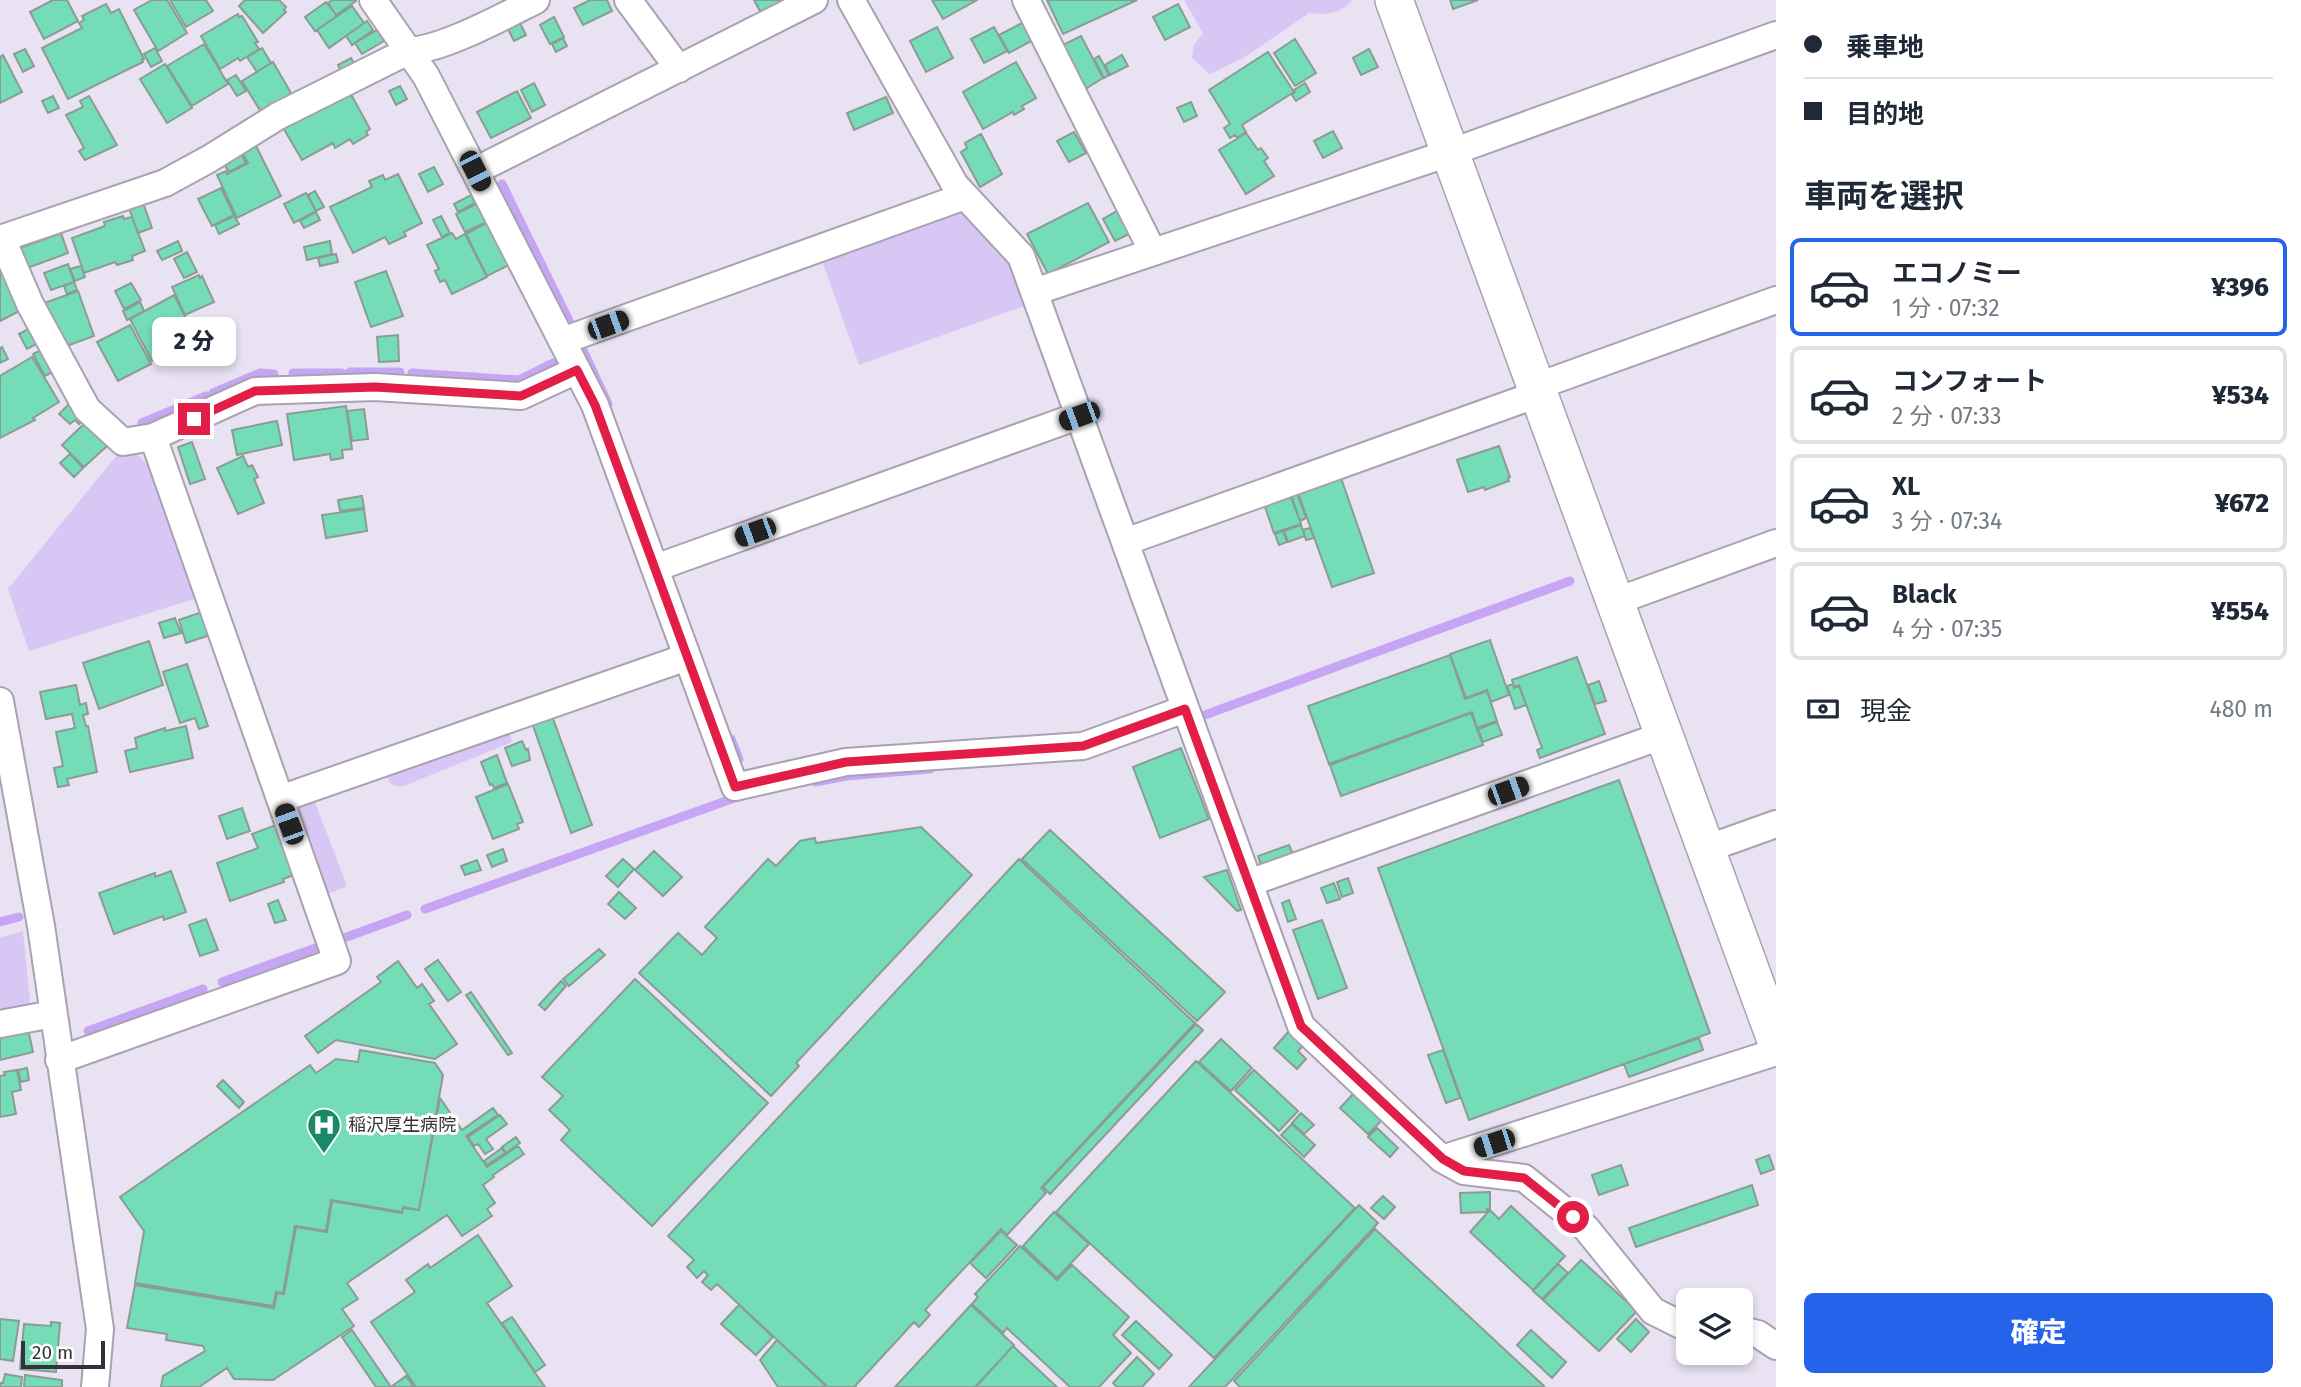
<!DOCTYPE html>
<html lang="ja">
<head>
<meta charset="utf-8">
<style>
	body { margin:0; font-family:"Fira Sans","Noto Sans JP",sans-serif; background:#f2f2f3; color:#1f2937; height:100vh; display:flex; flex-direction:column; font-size:26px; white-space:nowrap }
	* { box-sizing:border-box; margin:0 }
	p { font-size:23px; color:#747a83 }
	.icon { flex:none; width:38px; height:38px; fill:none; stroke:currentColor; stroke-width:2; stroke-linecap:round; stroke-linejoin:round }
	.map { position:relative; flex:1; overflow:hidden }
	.panel { display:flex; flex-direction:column; background:#fff; width:525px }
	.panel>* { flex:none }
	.hud { display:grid; align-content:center; height:154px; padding:0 28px; background:#fff }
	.buttons { position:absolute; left:1676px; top:1288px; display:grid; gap:14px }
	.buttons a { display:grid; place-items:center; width:77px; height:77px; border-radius:10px; background:#fff; box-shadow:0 4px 10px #0003; font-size:35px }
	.scale { position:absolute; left:21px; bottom:18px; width:84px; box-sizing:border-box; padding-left:7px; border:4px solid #343238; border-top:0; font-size:19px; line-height:24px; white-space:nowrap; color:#343238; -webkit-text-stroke:5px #fff; paint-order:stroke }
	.end { position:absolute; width:32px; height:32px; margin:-16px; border:9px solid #e11d48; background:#fff; box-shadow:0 0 0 4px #fff }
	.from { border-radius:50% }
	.bubble { position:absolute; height:49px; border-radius:10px; background:#fff; box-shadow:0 4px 10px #0003; font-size:23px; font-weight:800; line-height:49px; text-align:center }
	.car { position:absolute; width:21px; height:42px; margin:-21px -10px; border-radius:9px; box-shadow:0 0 5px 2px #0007; background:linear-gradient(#222 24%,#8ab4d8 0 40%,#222 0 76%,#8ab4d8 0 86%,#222 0) }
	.hud b { display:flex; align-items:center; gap:24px; height:66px; font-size:26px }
	.hud b+b { border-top:2px solid #e0e1e3 }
	.hud i { width:18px; height:18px; background:#1f2937 }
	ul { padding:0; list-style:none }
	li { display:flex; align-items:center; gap:21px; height:98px; margin:0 14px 10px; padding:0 14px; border:4px solid #e0e1e3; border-radius:10px }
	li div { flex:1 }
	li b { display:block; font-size:26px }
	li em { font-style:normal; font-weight:800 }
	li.current { border-color:#2563eb }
	li>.icon { width:63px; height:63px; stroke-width:1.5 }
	h2 { padding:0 28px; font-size:32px; line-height:84px }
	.pay { display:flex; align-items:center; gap:18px; height:77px; padding:0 28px; font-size:26px }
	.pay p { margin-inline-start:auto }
	.cta { display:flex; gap:14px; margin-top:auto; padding:14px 28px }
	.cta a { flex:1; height:80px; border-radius:10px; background:#2563eb; color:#fff; font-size:28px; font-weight:800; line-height:80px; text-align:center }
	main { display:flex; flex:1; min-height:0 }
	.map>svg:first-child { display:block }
</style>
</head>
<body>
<main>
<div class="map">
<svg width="1776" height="1387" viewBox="0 0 1776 1387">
	<rect width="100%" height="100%" fill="#e8e2f3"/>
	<!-- green -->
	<path fill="#d8c6f4" d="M1184 0H1352C1341 14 1325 15 1309 13L1245 57 1210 74 1192 58 1194 45 1203 33Z
		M955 206 1013 266 1027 305 859 365 820 255Z
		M121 450 139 456 156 474 200 597 29 651 8 589Z
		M507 726 512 740 510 743 401 787 391 784 382 769Z
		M312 795 346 883 345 887 330 893H326L295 805Z
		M23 931 31 1012 0 1017V938Z"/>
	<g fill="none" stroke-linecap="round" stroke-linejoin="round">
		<!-- stream -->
		<path stroke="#c6a6f4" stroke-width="9" d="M502 184 572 327
			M582 348 608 404
			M350 372H400
			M293 373H342
			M412 373 519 380 553 363
			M213 393 260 373 274 374
			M142 423 206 396
			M1202 716 1570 581
			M731 739 739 759
			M815 782 847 776 930 769
			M425 909 740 796
			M0 922 19 917
			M344 938 407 915
			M222 982 321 946
			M88 1031 203 989"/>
	</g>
	<!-- building -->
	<path fill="#74ddb7" stroke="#8a9c94" stroke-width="2" d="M53 0H67L78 21 44 39 30 12Z
		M152 0H167L187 33 158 51 134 10Z
		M170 0H206L213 11 186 27Z
		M245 0H279L286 7 284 10 286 12 263 33 239 6Z
		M332 0H356V1L336 15 328 3Z
		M590 0H607L612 11 583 25 574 8Z
		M754 0H783L761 13Z
		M932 0H977L943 19Z
		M1047 0H1137L1063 34Z
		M1450 0H1478L1453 9Z
		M326 2 337 16 315 31 305 17Z
		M106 4 111 13 119 9 144 59 142 60 143 62 68 99 42 48 82 28 79 23 84 20 82 16Z
		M1178 4 1190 27 1165 40 1153 17Z
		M352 6 364 23 329 48 317 30Z
		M238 14 239 17 242 16 258 42 255 43 259 49 240 61 238 58 220 69 201 36Z
		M554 17 564 37 550 44 540 25Z
		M518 19 526 35 514 41 506 25Z
		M367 21 373 30 352 45 346 36Z
		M1024 22 1033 40 1009 53 999 35Z
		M937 27 953 58 926 72 910 41Z
		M994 27 1007 51 984 63 971 39Z
		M377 30 384 41 362 54 355 43Z
		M1081 36 1103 78 1082 91 1061 46Z
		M563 38 567 46 556 52 552 44Z
		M1295 39 1316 73 1295 86 1274 53Z
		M204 44 228 84 192 106 167 66Z
		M155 48 162 61 151 67 144 54Z
		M262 48 271 63 257 72 247 57Z
		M25 49 34 66 23 72 14 54Z
		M1369 49 1378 67 1361 75 1353 58Z
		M1268 52 1294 92 1242 125 1246 132 1237 138 1235 135 1230 138 1224 128 1230 124 1209 90Z
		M3 55 22 92 0 103V57Z
		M1122 55 1128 66 1110 75 1105 65Z
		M1099 56 1109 75 1104 78 1094 59Z
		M351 58 356 67 342 74 338 65Z
		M273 62 291 93 287 96 289 98 265 113 262 110 261 112 242 81Z
		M1016 62 1036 98 1022 106 1024 109 1014 115 1013 112 983 129 963 92Z
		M165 64 192 108 167 123 140 79Z
		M236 75 246 91 237 96 227 80Z
		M534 83 545 105 532 112 521 90Z
		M1305 83 1310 92 1296 101 1292 95 1295 92 1294 90Z
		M400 86 407 99 396 105 389 91Z
		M347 87 370 129 366 132 368 135 353 144 350 139 335 148 333 143 302 160 281 124Z
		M517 91 531 118 491 138 477 112Z
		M53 96 59 108 48 113 42 101Z
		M89 96 117 145 85 160 79 151 84 148 66 115 83 107 80 101Z
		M886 97 893 113 854 130 847 113Z
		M1191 102 1197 116 1184 122 1177 108Z
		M1333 131 1342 148 1323 158 1314 141Z
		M1074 132 1086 153 1069 162 1057 141Z
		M1246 133 1258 150 1261 148 1268 158 1264 161 1274 176 1246 194 1219 150Z
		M981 134 1002 174 980 187 961 152 967 148 965 143Z
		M256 146 281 196 237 218 217 175 226 171 227 174 248 163 243 154Z
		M240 152 246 163 229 172 222 161Z
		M434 167 443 184 428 192 419 174Z
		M398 174 422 223 404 232 406 236 389 244 385 237 353 253 330 207 372 187 369 181 383 175 385 180Z
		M221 188 234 215 212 226 198 199Z
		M315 191 324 207 316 211 308 195Z
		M306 193 316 211 294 223 284 204Z
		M471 195 475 203 458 212 454 204Z
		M143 203 152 228 138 233 129 208Z
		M478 203 487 222 465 232 456 214Z
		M1088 203 1109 242 1048 274 1027 234Z
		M1119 210 1131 233 1115 241 1103 219Z
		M316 212 320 220 304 228 300 221Z
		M123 216 124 219 132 217 145 251 132 256 133 260 117 265 115 262 84 273 72 238 105 226 104 222Z
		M234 216 239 224 219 234 215 225Z
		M441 216 450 233 442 237 433 220Z
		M488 222 509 265 487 276 466 234Z
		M61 233 68 253 22 270 15 250Z
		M452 233 456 239 465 234 487 277 452 294 445 280 440 282 435 271 439 269 427 245Z
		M178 241 182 251 162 260 157 251Z
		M330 241 332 254 307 260 304 247Z
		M187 252 197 272 184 278 174 259Z
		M336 254 338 262 320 266 318 258Z
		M68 264 74 282 51 290 44 273Z
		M81 266 85 277 75 281 70 269Z
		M0 267 27 307 0 321Z
		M386 271 403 316 371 327 355 282Z
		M199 275 200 278 202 276 214 302 185 315 172 287Z
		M74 282 77 290 67 294 64 286Z
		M131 283 141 300 124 309 115 291Z
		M78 291 94 336 64 347 52 315 49 316 44 303Z
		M174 295 193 332 190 334 193 339 152 361 130 319Z
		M140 302 144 311 127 320 123 311Z
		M130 325 151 364 118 381 97 342Z
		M34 326 42 341 27 349 19 334Z
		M398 335 399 361 379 362 377 337Z
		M213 338 214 351 200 352 198 340Z
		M2 347 8 359 0 363V348Z
		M45 348 57 370 45 376 33 354Z
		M32 357 59 402 33 418 35 420 0 438V376Z
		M70 403 83 420 79 424 75 420 70 424 59 414Z
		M346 406 352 449 342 450 343 458 331 460 330 454 294 460 287 414Z
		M364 409 368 439 352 441 347 411Z
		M277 421 282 445 237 455 232 430Z
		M85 423 107 446 84 467 62 445Z
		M192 442 205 479 190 484 178 447Z
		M1499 446 1510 477 1508 478 1509 481 1485 490 1484 487 1468 492 1457 460Z
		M70 454 83 468 74 477 60 463Z
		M243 456 248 467 252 465 258 477 254 479 264 503 238 514 217 468Z
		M1340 475 1374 573 1332 587 1297 490Z
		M1296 490 1306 518 1300 521 1290 492Z
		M1289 492 1301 524 1274 533 1263 501Z
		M362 496 364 508 340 511 338 500Z
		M364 509 367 531 326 538 322 515Z
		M1301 525 1305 536 1288 542 1284 531Z
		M1310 528 1314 538 1306 540 1303 530Z
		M1283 531 1287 542 1279 545 1275 534Z
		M202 612 210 635 186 643 179 620Z
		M175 618 181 633 164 638 159 623Z
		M1490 640 1509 695 1491 702 1487 690 1466 698 1450 654Z
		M149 641 163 685 99 709 83 663Z
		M1450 655 1465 699 1487 691 1497 721 1477 728 1472 712 1329 764 1308 706Z
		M1577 657 1605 734 1540 758 1537 750 1542 748 1519 685 1514 687 1512 680Z
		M187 664 208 726 199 729 195 718 180 723 163 672Z
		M1599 681 1606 701 1595 704 1588 685Z
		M1513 684 1514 688 1519 686 1526 705 1515 709 1507 686Z
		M76 685 80 705 86 703 88 714 83 715 86 726H88L97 772 67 779 69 785 58 787 54 768 63 766 56 732 75 728 72 714 46 719 40 692Z
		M1471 713 1483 745 1341 796 1330 765Z
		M552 716 592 825 571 833 532 723Z
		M1497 722 1502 735 1483 742 1478 729Z
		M186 726 193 758 130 772 125 751 137 748 135 738 165 728V731Z
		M522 741 526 750 528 749 530 760 512 766 505 748Z
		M1181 748 1209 819 1160 838 1133 767Z
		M497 755 507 783 494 788 492 784 490 785 481 762Z
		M1619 780 1710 1033 1469 1120 1378 868Z
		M508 784 523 822 517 824 519 829 493 839 476 797Z
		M242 808 250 831 227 839 219 816Z
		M276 825 294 875 283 879 284 882 230 901 217 863 258 848 252 834Z
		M921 827 972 875 796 1063 799 1066 771 1096 639 973 678 933 702 955 717 938 705 927 768 859 776 866 800 841 815 838 816 843Z
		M1050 830 1225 992 1197 1021 1022 859Z
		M1289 845 1294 857 1262 868 1258 856Z
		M503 849 507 861 492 867 487 855Z
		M654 851 682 877 663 896 635 870Z
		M623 859 634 869 618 887 606 876Z
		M1019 859 1195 1023 1041 1188 1046 1193 1007 1235 1001 1229 925 1310 930 1315 919 1327 914 1322 855 1386 856 1387H828L717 1284 711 1290 702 1282 708 1275 704 1271 697 1278 687 1267 694 1260 668 1236Z
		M477 860 481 870 465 875 461 866Z
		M1227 870 1241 910 1237 911 1204 877Z
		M171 871 186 912 164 920 163 916 114 934 99 893 155 873V877Z
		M1348 878 1353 893 1342 897 1337 882Z
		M1334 883 1340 899 1327 903 1321 888Z
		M619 892 636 908 625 919 608 904Z
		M278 900 286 920 275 923 268 904Z
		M1289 900 1296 919 1288 922 1282 903Z
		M206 919 218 950 200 956 189 925Z
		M1322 920 1347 988 1318 999 1293 930Z
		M599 949 605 955 569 986 563 979Z
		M438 960 461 992 448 1001 425 969Z
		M398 961 417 988 422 984 434 1001 429 1004 457 1044 435 1059 336 1040 318 1053 305 1036 381 982 377 977Z
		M635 979 768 1103 652 1226 561 1140 570 1130 549 1110 563 1096 542 1077Z
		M561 981 566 986 545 1010 539 1005Z
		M471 992 512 1053 508 1055 466 995Z
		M1196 1024 1203 1030 1050 1194 1043 1187Z
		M28 1029 33 1052 0 1060V1034Z
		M1289 1031 1304 1045 1298 1051 1306 1059 1297 1069 1274 1048Z
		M1699 1038 1703 1050 1629 1077 1624 1064Z
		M1221 1039 1252 1068 1231 1091 1199 1062Z
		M360 1050 435 1063 443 1075 419 1210 403 1207 402 1212 331 1200 326 1231 295 1226 283 1293 276 1292 273 1306 135 1283 144 1231 120 1197 310 1065 316 1073 336 1059 358 1062Z
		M1443 1050 1460 1098 1446 1103 1428 1055Z
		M1196 1061 1355 1208 1214 1358 1056 1212Z
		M27 1068 29 1080 21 1082 18 1070Z
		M17 1070 21 1090 12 1092 16 1114 0 1117V1076L5 1075 4 1072Z
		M1254 1070 1298 1111 1279 1131 1235 1090Z
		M223 1080 244 1102 239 1108 217 1086Z
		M1353 1094 1382 1120 1368 1134 1340 1108Z
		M440 1098 462 1130 493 1108 498 1115 466 1136 487 1167 518 1146 524 1154 493 1175 494 1177 483 1185 495 1203 487 1209 492 1216 462 1236 447 1215 347 1283 358 1299 342 1309 354 1326 273 1380 234 1379 227 1368 199 1387H161L163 1376 205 1351 203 1346 166 1340 167 1334 127 1328 135 1285 274 1308 277 1293 284 1294 296 1227 327 1232 332 1201 402 1213 403 1208 419 1210Z
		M1301 1113 1314 1125 1304 1134 1292 1123Z
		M500 1115 507 1124 486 1139 493 1149 485 1154 478 1144 474 1146 468 1137Z
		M1292 1124 1315 1145 1304 1157 1281 1135Z
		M1377 1128 1398 1148 1390 1157 1368 1137Z
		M516 1137 520 1143 506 1153 502 1147Z
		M502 1148 505 1153 487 1165 484 1161Z
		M1769 1155 1774 1169 1761 1174 1756 1160Z
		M1621 1165 1628 1185 1599 1195 1592 1175Z
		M1752 1185 1758 1205 1636 1247 1629 1228Z
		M1490 1192V1209H1487L1488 1212 1461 1213 1460 1193Z
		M1383 1196 1395 1207 1384 1219 1371 1208Z
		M1359 1205 1378 1223 1225 1387H1189Z
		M1511 1206 1565 1256 1533 1290 1470 1232 1490 1210 1499 1219Z
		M1054 1212 1089 1244 1057 1278 1023 1246Z
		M1375 1229 1544 1386 1542 1387H1240L1234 1381Z
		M1001 1231 1017 1245 986 1278 970 1263Z
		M478 1235 512 1286 487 1303 545 1387H416L371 1322 415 1292 406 1280 428 1264 430 1268Z
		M1020 1246 1057 1280 1072 1265 1129 1317 1113 1335 1131 1353 1099 1387H1070L1007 1328 1003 1333 972 1304 978 1297 975 1294Z
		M1581 1260 1637 1311 1599 1351 1543 1300Z
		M1558 1264 1568 1273 1542 1299 1533 1291Z
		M739 1305 773 1337 756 1355 721 1324Z
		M971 1305 1014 1345 975 1387H895Z
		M512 1317 545 1365 535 1372 502 1323Z
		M0 1319 19 1321 13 1361 0 1359Z
		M1636 1319 1649 1332 1631 1352 1617 1339Z
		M1136 1321 1172 1355 1159 1369 1122 1335Z
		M51 1322 60 1323 56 1372 20 1369 24 1324 51 1326Z
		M352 1330 391 1387 406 1376 414 1387H376L342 1337Z
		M1531 1330 1566 1362 1552 1378 1517 1345Z
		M777 1340 827 1387H778L760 1360Z
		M1013 1346 1057 1387H976Z
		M1137 1357 1154 1374 1142 1387H1117L1113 1383Z
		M5 1374 22 1377 21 1387H0V1383H3Z
		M25 1375 62 1380V1387H24Z"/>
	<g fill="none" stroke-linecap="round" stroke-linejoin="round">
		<!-- street casing -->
		<g stroke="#a8a2b1" stroke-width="30">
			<path id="street" d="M628 0 679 69
				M851 0 955 185 1021 256 1301 1026 1442 1159 1464 1171 1524 1178 1586 1228 1653 1311 1689 1329
				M1026 0 1153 252
				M475 171 814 0
				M0 239 165 183 209 159 278 116 408 51C442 50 504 16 536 0
				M2 239 30 304 87 409 123 442 153 437
				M1034 292 1449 153 1776 35
				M562 341 965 196
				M577 370 595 405 735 787 846 762 1083 746 1185 709
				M1535 387 1776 300
				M1125 542 1538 394
				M655 568 1078 416
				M1614 602 1776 543
				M0 701 41 926 100 1329 95 1387
				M280 799 687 657
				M1706 849 1776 824
				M1249 883 1664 735
				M0 1024 53 1014
				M59 1060 337 961 153 437 255 391 375 387 521 396 577 370 426 76 373 0
				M1442 1159 1776 1052
				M1741 1330 1758 1334 1776 1346"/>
		</g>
		<!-- secondary casing -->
		<g stroke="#a8a2b1" stroke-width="40">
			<path id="secondary" d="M1394 0 1776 1040"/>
		</g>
		<!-- street -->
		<use href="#street" stroke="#fff" stroke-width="26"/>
		<!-- secondary -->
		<use href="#secondary" stroke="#fff" stroke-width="37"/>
	</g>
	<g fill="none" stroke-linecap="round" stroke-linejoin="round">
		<!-- route -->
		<path stroke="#e11d48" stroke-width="9" d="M194 419 255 391 375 387 521 396 577 370 595 405 735 787 846 762 1083 746 1185 709 1301 1026 1443 1159 1464 1171 1524 1178 1573 1217"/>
	</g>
	<!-- icons -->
	<defs>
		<g id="hospital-pin" transform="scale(1.75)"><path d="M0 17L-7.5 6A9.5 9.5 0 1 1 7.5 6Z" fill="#198969" stroke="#fff"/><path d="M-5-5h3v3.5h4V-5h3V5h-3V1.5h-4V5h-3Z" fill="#fff"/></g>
	</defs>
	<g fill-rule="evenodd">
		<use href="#hospital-pin" x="324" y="1125"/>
	</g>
	<g text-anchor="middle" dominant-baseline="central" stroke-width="6" stroke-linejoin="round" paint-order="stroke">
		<!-- poi labels -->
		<g font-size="18" fill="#343238" stroke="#fff" text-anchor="start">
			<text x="348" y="1125">稲沢厚生病院</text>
		</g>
	</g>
</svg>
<div class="buttons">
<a><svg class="icon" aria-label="layers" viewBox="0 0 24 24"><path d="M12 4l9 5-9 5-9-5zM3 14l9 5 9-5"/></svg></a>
</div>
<div class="scale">20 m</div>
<i class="end from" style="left:1573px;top:1217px"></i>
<i class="end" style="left:194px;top:419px"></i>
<div class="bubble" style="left:152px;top:317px;width:84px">2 分</div>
<i class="car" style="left:475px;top:171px;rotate:153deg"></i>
<i class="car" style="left:608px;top:325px;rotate:70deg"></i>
<i class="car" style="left:1079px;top:416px;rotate:250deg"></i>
<i class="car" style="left:755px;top:532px;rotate:250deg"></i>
<i class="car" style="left:1508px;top:791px;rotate:70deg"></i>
<i class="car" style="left:289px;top:824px;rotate:340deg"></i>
<i class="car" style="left:1494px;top:1143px;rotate:252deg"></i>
</div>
<section class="panel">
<div class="hud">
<b><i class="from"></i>乗車地</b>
<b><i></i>目的地</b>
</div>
<h2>車両を選択</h2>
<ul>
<li class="current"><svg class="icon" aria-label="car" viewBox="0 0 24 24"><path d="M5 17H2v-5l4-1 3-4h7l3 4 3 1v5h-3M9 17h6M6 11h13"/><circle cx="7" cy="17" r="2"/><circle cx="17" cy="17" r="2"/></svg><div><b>エコノミー</b><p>1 分 · 07:32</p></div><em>¥396</em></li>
<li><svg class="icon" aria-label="car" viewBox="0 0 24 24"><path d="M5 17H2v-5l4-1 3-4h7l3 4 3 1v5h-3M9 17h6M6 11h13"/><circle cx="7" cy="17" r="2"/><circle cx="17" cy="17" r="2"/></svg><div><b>コンフォート</b><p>2 分 · 07:33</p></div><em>¥534</em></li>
<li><svg class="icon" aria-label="car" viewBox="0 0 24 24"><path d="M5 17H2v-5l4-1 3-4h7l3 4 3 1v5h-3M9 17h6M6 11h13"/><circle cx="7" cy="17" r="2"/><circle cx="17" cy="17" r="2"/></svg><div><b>XL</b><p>3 分 · 07:34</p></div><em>¥672</em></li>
<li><svg class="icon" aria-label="car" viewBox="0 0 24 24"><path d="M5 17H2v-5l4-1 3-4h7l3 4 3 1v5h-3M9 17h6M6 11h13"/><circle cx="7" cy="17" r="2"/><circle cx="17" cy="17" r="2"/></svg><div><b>Black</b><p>4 分 · 07:35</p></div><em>¥554</em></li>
</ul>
<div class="pay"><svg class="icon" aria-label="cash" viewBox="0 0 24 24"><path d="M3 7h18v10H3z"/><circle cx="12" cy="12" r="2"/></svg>現金<p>480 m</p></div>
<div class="cta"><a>確定</a></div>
</section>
</main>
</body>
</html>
